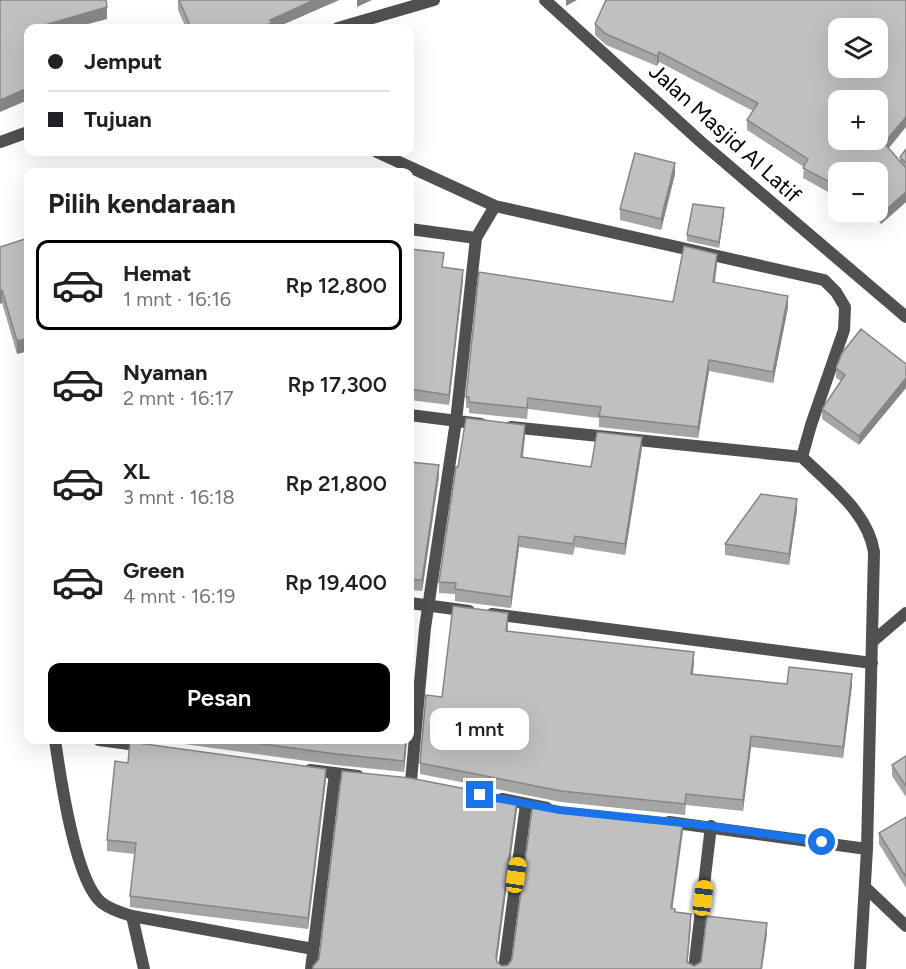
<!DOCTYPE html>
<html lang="id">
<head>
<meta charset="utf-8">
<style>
	body { margin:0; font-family:Figtree,sans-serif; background:#f2f2f2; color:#202124; height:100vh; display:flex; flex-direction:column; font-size:22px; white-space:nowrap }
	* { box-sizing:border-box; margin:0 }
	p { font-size:20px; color:#757577 }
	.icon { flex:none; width:33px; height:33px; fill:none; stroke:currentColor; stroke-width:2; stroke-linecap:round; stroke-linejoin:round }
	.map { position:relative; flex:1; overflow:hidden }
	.panel { position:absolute; left:24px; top:168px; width:390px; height:576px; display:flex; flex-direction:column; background:#fff; border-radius:12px; box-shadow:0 6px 24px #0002 }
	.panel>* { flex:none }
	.hud { position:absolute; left:24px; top:24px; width:390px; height:132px; border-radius:12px; box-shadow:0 6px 24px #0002; display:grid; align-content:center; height:132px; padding:0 24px; background:#fff }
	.controls { position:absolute; left:828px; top:18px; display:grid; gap:12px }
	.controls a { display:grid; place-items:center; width:60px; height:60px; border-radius:12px; background:#fff; box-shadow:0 6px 24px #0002; font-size:30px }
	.end { position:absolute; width:27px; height:27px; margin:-14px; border:8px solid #1a73e8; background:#fff; box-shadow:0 0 0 3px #fff }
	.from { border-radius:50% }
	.bubble { position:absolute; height:42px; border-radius:12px; background:#fff; box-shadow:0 6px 24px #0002; font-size:20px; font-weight:600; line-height:42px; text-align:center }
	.car { position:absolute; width:18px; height:36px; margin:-18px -9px; border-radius:8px; box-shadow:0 0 4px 2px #0007; background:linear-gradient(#f5c518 24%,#345 0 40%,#f5c518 0 76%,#345 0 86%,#f5c518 0) }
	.hud b { display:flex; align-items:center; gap:21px; height:57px; font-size:22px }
	.hud b+b { border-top:2px solid #e0e0e0 }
	.hud i { width:15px; height:15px; background:#202124 }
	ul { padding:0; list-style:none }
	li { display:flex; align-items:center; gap:18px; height:90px; margin:0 12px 9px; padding:0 12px; border:3px solid transparent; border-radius:12px }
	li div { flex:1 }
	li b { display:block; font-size:22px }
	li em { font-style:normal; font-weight:600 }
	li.current { border-color:#000 }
	li>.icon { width:54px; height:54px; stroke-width:1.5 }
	h2 { padding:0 24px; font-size:27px; line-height:72px }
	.primary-button { display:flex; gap:12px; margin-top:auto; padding:12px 24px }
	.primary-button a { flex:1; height:69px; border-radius:12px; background:#000; color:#fff; font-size:24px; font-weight:600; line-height:69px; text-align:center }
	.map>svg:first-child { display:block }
</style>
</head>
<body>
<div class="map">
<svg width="906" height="969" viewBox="0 0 906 969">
	<rect width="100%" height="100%" fill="#fff"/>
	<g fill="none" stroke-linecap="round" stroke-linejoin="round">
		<!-- street -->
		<path stroke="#505050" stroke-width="12" d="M545 0 701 142 906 317
			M338 28 434 0
			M0 142 28 132
			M377 152 495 206 824 280 836 292 845 307 844 330 811 425 802 457C829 484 868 512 874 552L867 849 860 969
			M410 229 476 238
			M410 415 481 424
			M511 427 802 457
			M410 603 469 611
			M492 614 872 663
			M873 641 906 613
			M55 740C60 775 75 882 102 903 111 910 122 913 132 916L313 949
			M99 740 144 746
			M310 770 358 776
			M411 781 425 628 456 421 476 238 495 206
			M502 799 547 808
			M669 822 867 849
			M865 887 906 926
			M132 916 144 969
			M311 969 335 773
			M504 969 526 804
			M694 969 711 826"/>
	</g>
	<!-- wall -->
	<path fill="#a5a5a5" d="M178 0H339L275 28H186L178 10Z
		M595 24 889 148 900 161V157L906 149V202L881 224 870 212H878V172H838V195L837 197 803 178 804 167 747 130V120L753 111 659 62 657 66 606 45 595 35Z
		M675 174 661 230 620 220V209Z
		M724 214 719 248 687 241V235Z
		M28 238V351L17 354 2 303 0 247Z
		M410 249 443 267 463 280 449 405 410 400Z
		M717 264 715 282 788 307 773 383 709 371 698 438 599 427V418L528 409 527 419 469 413V408H466V397L673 302Z
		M861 329 859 445 822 419V409L841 381 836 378V368Z
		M525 436 523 457 591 467 642 448 625 555 575 547 573 555 519 547 511 608 455 601V594L439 593V582L458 467Z
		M410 462 439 476 422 591 410 590Z
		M797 510 789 565 725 555V544Z
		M508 624V631L694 663 693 674 787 684 852 685 843 758 751 747 743 811 686 805 685 815 561 802 420 774V763L442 697Z
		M155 740H407L404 772 336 765Z
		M906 756V797L892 776V765Z
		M326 780 308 929 130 907V896L135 854 107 851V840Z
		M906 817V888L879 844V833Z"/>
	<!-- shaded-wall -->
	<path fill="#868686" d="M314 0H339L275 28H258L270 20Z
		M357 0H372L357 7Z
		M566 0H577L566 6Z
		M107 7V19L73 28H41V26Z
		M659 52V62L657 66V56Z
		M28 88V100L0 112V100Z
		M906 117V127L884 154V143Z
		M675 163V174L661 230V219Z
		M906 192V202L881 224V214Z
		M724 208V214L719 248V242Z
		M717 254V264L713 293V282Z
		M463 270V280L449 405V395Z
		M2 290V303L0 304V291Z
		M788 296V307L773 383V372Z
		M28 338V351L17 354V341Z
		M709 360V371L698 438V427Z
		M906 378V388L859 445V436Z
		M525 425V436L521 468V457Z
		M642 437V448L625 555V544Z
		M439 465V476L422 591V580Z
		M797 499V510L789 565V554Z
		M519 536V547L511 608V597Z
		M508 613V624L506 642V631Z
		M694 652V663L691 685V674Z
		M852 674V685L843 758V747Z
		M751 736V747L743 811V800Z
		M406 740H407L404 772V761Z
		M326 769V780L308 929V918Z
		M517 799V810L496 968V957Z
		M683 820V831L671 919V908Z
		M691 914V925L687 969V962Z
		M767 923V934L762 969H761Z"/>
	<!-- building -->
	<path fill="#c0c0c0" stroke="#868686" stroke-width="1.5" fill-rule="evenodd" d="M0 0H106L107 7 41 26 42 28H28V88L0 100Z
		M179 0H314L270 20 272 23 258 28H191Z
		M606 0H906V117L884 143 906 168V192L881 214 878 210V172H838V184L837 186 803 168 808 159 747 120 758 103 659 52 657 56 606 34 595 24ZM838 28H878V68H838ZM838 100H878V140H838Z
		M906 149V163L900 157Z
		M635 153 675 163 661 219 620 209Z
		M693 204 724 208 719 242 687 235Z
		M28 238V338L17 341 2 290 0 291V247Z
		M684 246 717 254 713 282 788 296 773 372 709 360 698 427 599 416 601 407 528 398 527 408 469 402V397H466L479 272 673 302Z
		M410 249 444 253 442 267 463 270 449 395 410 389Z
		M861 329 906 364V378L859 436 822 409 845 375 836 368 842 353Z
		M466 418 525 425 521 457 591 467 597 432 642 437 625 544 575 536 573 544 519 536 511 597 455 589 456 583 439 582 456 467H458Z
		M410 462 439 465 422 580 410 579Z
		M761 494 797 499 789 554 725 544Z
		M453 606 508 613 506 631 694 652 691 674 787 684 789 667 852 674 843 747 751 736 743 800 686 794 685 804 561 791 420 763 426 695 442 697Z
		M233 740H406L404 761 336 754Z
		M130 742 326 769 308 918 130 896 136 843 107 840 115 761 128 763Z
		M906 756V786L892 765Z
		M342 771 410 778 517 799 496 957 497 962 502 966 508 965 512 959 533 802 559 807 683 820 671 908 675 909V912L691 914 687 962 694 966 701 962 707 916 767 923 761 969H313V966L319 959Z
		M906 817V877L879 833Z"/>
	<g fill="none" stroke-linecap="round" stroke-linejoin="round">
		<!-- route -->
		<path stroke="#1a73e8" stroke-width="8" d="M480 795 560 810 711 826 822 842"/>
	</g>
	<g text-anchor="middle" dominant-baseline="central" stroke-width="4.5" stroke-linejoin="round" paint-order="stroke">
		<!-- street labels -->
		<g font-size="22" fill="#000" stroke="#fff">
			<text transform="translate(725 133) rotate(42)">Jalan Masjid Al Latif</text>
		</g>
	</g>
</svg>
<div class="controls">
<a><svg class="icon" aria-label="layers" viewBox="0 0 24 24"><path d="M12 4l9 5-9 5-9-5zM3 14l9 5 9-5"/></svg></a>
<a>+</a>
<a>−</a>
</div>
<i class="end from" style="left:822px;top:842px"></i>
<i class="end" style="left:480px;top:795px"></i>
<div class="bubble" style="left:430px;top:708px;width:99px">1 mnt</div>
<i class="car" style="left:516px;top:875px;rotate:8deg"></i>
<i class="car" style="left:703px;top:898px;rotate:7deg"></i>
<div class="hud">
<b><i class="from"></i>Jemput</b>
<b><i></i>Tujuan</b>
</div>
<section class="panel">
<h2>Pilih kendaraan</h2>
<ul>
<li class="current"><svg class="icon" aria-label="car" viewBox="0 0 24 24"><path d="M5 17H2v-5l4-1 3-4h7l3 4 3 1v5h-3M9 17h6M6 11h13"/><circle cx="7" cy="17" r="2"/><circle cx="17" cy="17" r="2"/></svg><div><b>Hemat</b><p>1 mnt · 16:16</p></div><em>Rp 12,800</em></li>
<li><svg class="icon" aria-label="car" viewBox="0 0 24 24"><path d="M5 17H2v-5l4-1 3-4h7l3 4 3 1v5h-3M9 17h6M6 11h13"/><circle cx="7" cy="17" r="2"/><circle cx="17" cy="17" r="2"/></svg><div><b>Nyaman</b><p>2 mnt · 16:17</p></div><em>Rp 17,300</em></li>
<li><svg class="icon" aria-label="car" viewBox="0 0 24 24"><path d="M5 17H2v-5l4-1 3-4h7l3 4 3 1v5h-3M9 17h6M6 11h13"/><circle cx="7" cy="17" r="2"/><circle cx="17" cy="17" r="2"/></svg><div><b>XL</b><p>3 mnt · 16:18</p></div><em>Rp 21,800</em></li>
<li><svg class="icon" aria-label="car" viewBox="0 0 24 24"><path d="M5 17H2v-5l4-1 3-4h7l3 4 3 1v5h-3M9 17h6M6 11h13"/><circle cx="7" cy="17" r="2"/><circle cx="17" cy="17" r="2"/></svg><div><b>Green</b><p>4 mnt · 16:19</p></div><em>Rp 19,400</em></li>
</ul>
<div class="primary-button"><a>Pesan</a></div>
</section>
</div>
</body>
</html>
